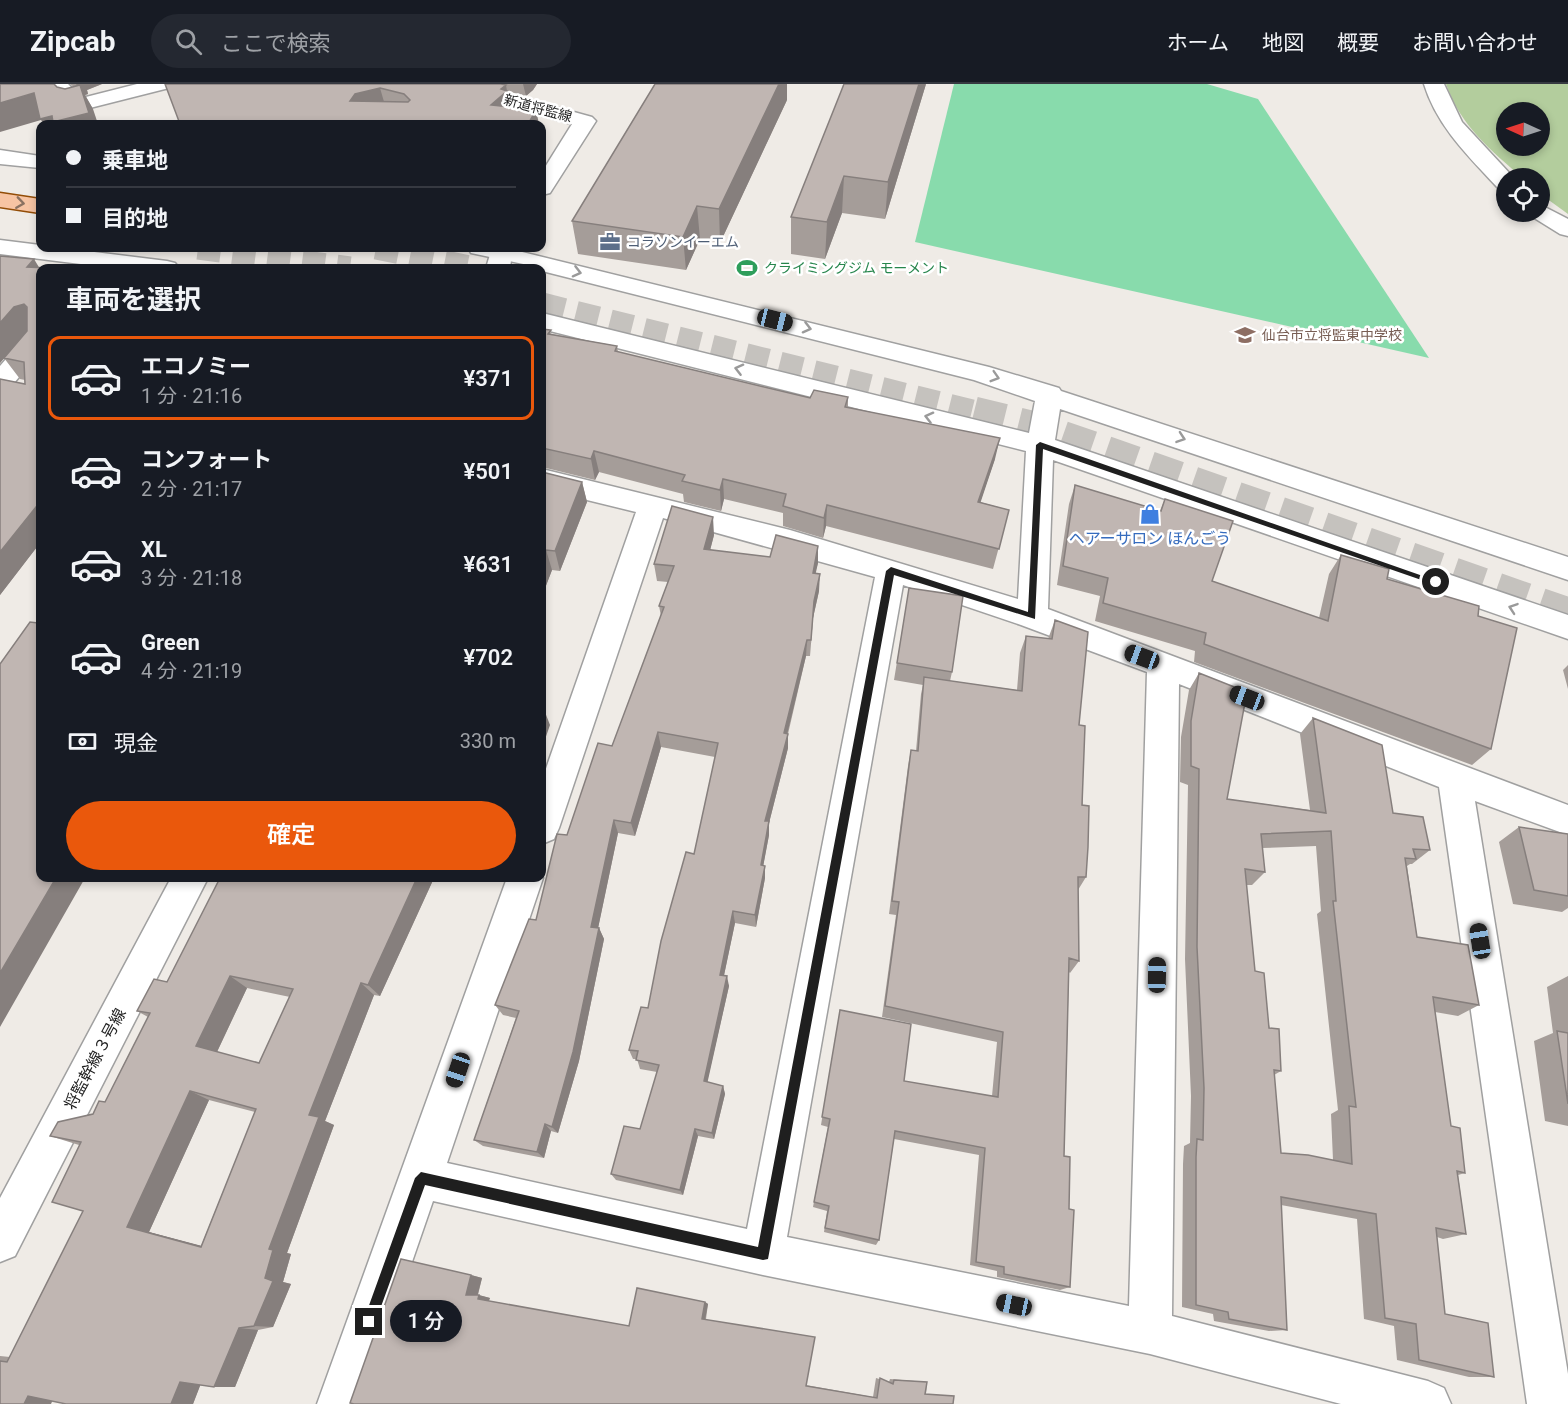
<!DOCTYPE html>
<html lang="ja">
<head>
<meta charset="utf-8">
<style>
	body { margin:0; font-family:Roboto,"Noto Sans JP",sans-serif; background:#242831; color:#f1f3f6; height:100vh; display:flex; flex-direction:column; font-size:22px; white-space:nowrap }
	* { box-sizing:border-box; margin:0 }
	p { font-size:20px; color:#9ea1a6 }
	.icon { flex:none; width:33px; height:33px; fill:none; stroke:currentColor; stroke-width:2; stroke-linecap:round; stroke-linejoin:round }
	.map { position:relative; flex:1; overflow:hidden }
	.details { position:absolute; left:36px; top:180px; width:510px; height:618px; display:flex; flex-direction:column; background:#171b24; border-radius:12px; box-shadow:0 3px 9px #0003 }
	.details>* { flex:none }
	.guide { position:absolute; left:36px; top:36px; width:510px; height:132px; border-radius:12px; box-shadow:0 3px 9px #0003; display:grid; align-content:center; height:132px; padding:0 30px; background:#171b24 }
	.needle { width:39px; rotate:273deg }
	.tools { position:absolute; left:1496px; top:18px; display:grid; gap:12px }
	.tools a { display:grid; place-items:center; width:54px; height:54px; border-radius:50%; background:#171b24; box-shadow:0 3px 9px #0003; font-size:30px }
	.end { position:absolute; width:27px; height:27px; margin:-14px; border:8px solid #1f1f1f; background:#fff; box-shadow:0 0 0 3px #fff }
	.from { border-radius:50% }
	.bubble { position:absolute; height:42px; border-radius:21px; background:#171b24; box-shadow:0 3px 9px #0003; font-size:20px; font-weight:600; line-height:42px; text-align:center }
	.car { position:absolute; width:18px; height:36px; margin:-18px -9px; border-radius:8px; box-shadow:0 0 4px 2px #0007; background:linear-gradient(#222 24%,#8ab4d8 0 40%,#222 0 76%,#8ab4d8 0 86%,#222 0) }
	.guide b { display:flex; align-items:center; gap:21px; height:57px; font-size:22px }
	.guide b+b { border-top:2px solid #363941 }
	.guide i { width:15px; height:15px; background:#f1f3f6 }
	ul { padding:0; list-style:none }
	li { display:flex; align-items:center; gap:18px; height:84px; margin:0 12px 9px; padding:0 18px; border:3px solid transparent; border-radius:12px }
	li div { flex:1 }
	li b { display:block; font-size:22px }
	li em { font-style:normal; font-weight:600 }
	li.on { border-color:#ea580c }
	li>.icon { width:54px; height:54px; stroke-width:1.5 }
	h2 { padding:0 30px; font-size:27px; line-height:72px }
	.pay { display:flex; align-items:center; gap:15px; height:66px; padding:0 30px; font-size:22px }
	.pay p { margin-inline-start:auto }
	.action { display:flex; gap:12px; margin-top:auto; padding:12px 30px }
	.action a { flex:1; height:69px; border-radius:36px; background:#ea580c; color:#fff; font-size:24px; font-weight:600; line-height:69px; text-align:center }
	header { display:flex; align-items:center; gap:36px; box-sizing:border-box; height:84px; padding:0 30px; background:#171b24; border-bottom:2px solid #363941 }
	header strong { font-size:28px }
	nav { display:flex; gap:33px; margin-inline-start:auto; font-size:21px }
	.search { width:420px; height:54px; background:#242831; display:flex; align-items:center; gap:15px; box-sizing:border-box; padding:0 21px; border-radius:33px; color:#9ea1a6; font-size:22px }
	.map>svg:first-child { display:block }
</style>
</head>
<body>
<header>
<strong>Zipcab</strong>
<div class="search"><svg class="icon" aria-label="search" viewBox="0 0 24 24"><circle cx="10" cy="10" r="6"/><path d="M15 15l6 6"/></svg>ここで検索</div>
<nav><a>ホーム</a><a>地図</a><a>概要</a><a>お問い合わせ</a></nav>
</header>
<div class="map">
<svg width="1568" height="1320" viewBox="0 0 1568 1320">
	<rect width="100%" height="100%" fill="#efebe6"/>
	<!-- forest -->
	<path fill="#b3cd9d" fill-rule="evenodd" d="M1446 0H1568V130L1539 109V94H1523C1491 67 1460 41 1446 0ZM1506 28H1539V62H1506Z"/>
	<!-- pitch -->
	<path fill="#88dbac" d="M954 0H1207L1258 15 1429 274 915 158Z"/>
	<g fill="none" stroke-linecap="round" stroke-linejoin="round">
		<!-- primary-tunnel-far1 -->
		<path stroke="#c5c2be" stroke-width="23" stroke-dasharray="23 12" stroke-linecap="butt" d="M198 164 350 184
			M376 164 475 184
			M542 220 980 329"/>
		<!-- primary-tunnel -->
		<path stroke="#c5c2be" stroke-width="31" stroke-dasharray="31 15" stroke-linecap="butt" d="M974 328 1039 344 1568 529"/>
		<!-- minor casing -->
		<g stroke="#a0a0a0" stroke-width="3">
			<path id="minor" d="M46 0H68L82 14 137 0H172L169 4 78 27 71 25Z
				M440 0H473L592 33 596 37 550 109 542 111V88L572 40 443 4Z
				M0 66 40 72V84L0 80Z
				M0 156 40 161V164H62L167 177 175 179 179 184H113L0 170Z
				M468 164H506L989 283 1059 304 1061 307 1568 473V496L1060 325 1055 356 1568 531V555L1053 376 1048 525 1568 721V751L1475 717 1568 1290V1320H1527L1439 703 1179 600 1172 1232 1428 1297 1444 1304 1451 1320H1341L1150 1270 763 1191 433 1117 363 1320H317L507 794H542V791L543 794 447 1079 747 1145 875 493 663 434 559 744 554 755 542 760V696L636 428 542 405V385L790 446 1018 515 1026 367 542 245V229L1029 349 1035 317 974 296 542 187V184L471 169ZM903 501 1021 541 1147 588 1129 1222 787 1153Z
				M40 244V268L9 305 0 308V282L31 246Z"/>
		</g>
		<!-- tertiary casing -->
		<g stroke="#a0a0a0" stroke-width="3">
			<path id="tertiary" d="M1424 0H1444L1462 38 1514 94H1506V106L1498 104C1468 72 1437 42 1424 0Z
				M1539 120 1568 135V152L1560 150 1531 132 1528 128H1539Z
				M492 164H508L512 169 510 184H486Z
				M171 794H208L15 1172 0 1178V1114Z"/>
		</g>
		<!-- primary casing -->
		<g stroke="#934d07" stroke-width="3">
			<path id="primary" d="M0 109 40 115V129L0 123Z"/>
		</g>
		<!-- minor -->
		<use href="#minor" fill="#fff" fill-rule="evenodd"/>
		<!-- tertiary -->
		<use href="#tertiary" fill="#fff" fill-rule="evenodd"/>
		<!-- primary -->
		<use href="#primary" fill="#f7c4a3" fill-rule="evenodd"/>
	</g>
	<!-- wall -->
	<path fill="#a59d99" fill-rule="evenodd" d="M70 0H102L87 6 88 10 85 11 93 25 41 36 57 3 65 5 74 3Z
		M165 0H537L533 6 526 12 507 7 511 23 539 40Z
		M926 0 885 135 842 129 825 175 791 170V133Z
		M787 16 720 159 700 155 686 186 578 170 572 137Z
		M0 172 40 184V459L0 511V295L25 300V296L20 295 4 274 10 267 0 279Z
		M542 245 552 250 617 262 618 268 810 314 848 313V324L995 375 980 418 1009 426 993 485 826 442 823 454 783 442V429L724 415 721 427 684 418 683 410 599 388 595 396 542 383Z
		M542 388 582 398 587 418 560 487 552 486 542 512Z
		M1075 401 1160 427 1165 415 1212 497 1319 534 1329 490 1341 471 1387 495 1478 532 1491 665 1472 681 1194 578 1195 567 1095 537 1100 512 1057 501 1069 420Z
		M714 451 710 466 818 479 815 489 819 507 813 534 810 572H806L788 650V664L769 739V751L763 782H765V794L756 843 735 839 724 891 729 902 707 998 723 1002 725 1010 714 1055 698 1052 683 1111 616 1096 611 1090 640 1045 657 988 640 985 637 975H633L629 966 648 924 694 770 715 673 661 663 635 752 618 749 598 844H599L604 855 579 977 558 1049 551 1047 544 1074 483 1062 474 1056 516 934 503 931 495 921 536 836 567 751 612 662 661 532 659 522 668 498 657 497 654 480Z
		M909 504 952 588 950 597 1017 606 1020 569 1026 552 1048 555 1055 536 1079 641 1086 793 1078 806 1079 877 1070 889 1069 888 1064 1072 1069 1125 1070 1203 1060 1206 997 1193V1187L970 1181 979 1071 894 1055 879 1156 876 1161 824 1148 827 1127 813 1123 828 1043 821 1041 840 926 904 997 992 1012 997 958 882 933 896 831 889 830 908 682 911 666 916 667 921 610 923 601 894 596Z
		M1568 581V605L1563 586Z
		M1199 589 1227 715 1310 726 1300 650 1313 634 1393 729 1430 766 1412 780H1410L1407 782 1417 853 1479 921 1458 932 1435 928 1451 1042 1465 1089 1458 1091 1466 1150 1443 1155 1437 1153 1445 1230 1494 1293H1469L1397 1276 1394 1242 1364 1235 1357 1135 1281 1121 1287 1246 1269 1247 1214 1237 1213 1230 1182 1223 1183 1080 1184 1062 1190 1059 1191 1012 1185 875 1188 701 1180 698 1181 653 1189 606ZM1316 762 1321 827 1317 830 1338 1026 1331 1030 1333 1076 1281 1069 1274 991 1281 987 1255 887 1246 801H1252L1265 788 1262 764Z
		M1519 743 1568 750V824L1562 828 1513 820 1499 758Z
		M434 794 380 912 374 911 325 1037 334 1041 287 1169 291 1170 283 1198 291 1200 273 1243 258 1246 235 1303H214L200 1301 193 1320H66L53 1317 0 1320V1272L10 1273 83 1127 79 1061 50 1052 93 1030 105 1018 148 933 137 927 167 898ZM247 904 290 913 259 979 217 968ZM209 1016 255 1028 201 1162 149 1148Z
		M1568 892V1042L1545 1037 1534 957 1553 949 1547 903Z
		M471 1191 482 1194 478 1211 490 1214 489 1217 629 1242 705 1218 708 1220 706 1235 806 1301 873 1313 876 1294 889 1298 890 1295 927 1298 926 1310 954 1312 953 1320H354Z"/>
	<!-- shaded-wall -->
	<path fill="#867f7d" d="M76 0H102L87 6 88 10 85 11 93 25 98 40H44L41 36 0 48V19L34 9 52 32 83 12Z
		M523 0H537L533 6 526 12Z
		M779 0H787V16L720 159 719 125Z
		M919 0H926L885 135 888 98Z
		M506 1 507 7 513 31 491 21 501 5Z
		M380 4 387 28 350 17 355 10Z
		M536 26 539 40H528Z
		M844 92 842 129 825 175 827 138Z
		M697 122 700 155 686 186 683 153Z
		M34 175 40 185 27 183Z
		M24 220 40 242 29 245 0 279V239L14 223Z
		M1000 354 995 375 974 438 978 418Z
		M594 367 599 388 595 396 591 375Z
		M723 395 724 415 721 427 720 406Z
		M582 398 587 418 560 487 555 467Z
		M40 418V459L0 511V468Z
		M827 421 826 442 823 454 824 434Z
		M713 433 714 451 706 482 704 465Z
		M818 462V479L812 506 813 489Z
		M546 466 552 486 542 512V478Z
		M820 490 819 507 813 534 810 572 814 517Z
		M807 556 806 572 784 663 788 650V664L769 739V751L761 794V781L765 737 784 649Z
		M543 623 550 641 542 664V629Z
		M658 648 661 663 635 752 631 739Z
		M614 736 618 749 596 854 591 843Z
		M765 782V794L756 843 755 831Z
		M56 794H85L0 943V889Z
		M417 794H434L380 912 368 901Z
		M733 827 735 839 722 901 720 891Z
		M599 844 604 855 579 977 558 1049 552 1043Z
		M230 892 247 904 215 972 196 962Z
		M727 892 729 902 706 1005 704 997Z
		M361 899 374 911 325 1037 334 1041 287 1169 291 1170 283 1198 291 1200 273 1243 254 1242 265 1194 269 1165 309 1031Z
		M723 1002 725 1010 714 1055 712 1049Z
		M190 1007 209 1016 149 1148 221 1167 201 1163 127 1143Z
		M545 1040 551 1047 544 1074 537 1068Z
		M695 1045 698 1052 683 1111 680 1106Z
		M471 1191 482 1194 477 1213 466 1211Z
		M479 1211 490 1214 488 1218 478 1215Z
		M705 1218 708 1220 705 1236 702 1235Z
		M239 1244 258 1246 235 1303H214Z
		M202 1297 193 1320H171L180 1298Z
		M55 1311 51 1320H24L28 1312Z"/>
	<!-- building -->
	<path fill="#c0b6b2" stroke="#867f7d" stroke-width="1.5" fill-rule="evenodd" d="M0 0H54L57 3 65 5 80 1 89 29 53 38 52 32 40 35 34 9 0 19Z
		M165 0H501L506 1 501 5 507 7 491 21 536 26 528 40H180ZM380 4 404 10 410 16 408 18 350 17 355 10Z
		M655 0H779L719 125 697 122 683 153 572 137Z
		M844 0H919L888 98 844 92 827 138 791 133Z
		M0 172 34 175 27 183 49 184H40V418L0 468V295L25 300 24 278 4 274 27 247V223L24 220 14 223 0 239Z
		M542 245 551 246 548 250 617 262 615 267 810 314 814 306 848 313 845 323 1000 354 978 418 1009 426 999 465 827 421 824 434 783 422 786 410 723 395 720 406 682 397 685 391 594 367 591 375 542 364Z
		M542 388 582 398 555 467 546 466 542 478Z
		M1075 401 1161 427 1165 415 1233 437 1212 497 1328 537 1341 471 1389 485 1387 495 1479 522 1478 532 1517 544 1491 665 1204 560 1206 549 1103 519 1108 494 1063 482Z
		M672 422 713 433 704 465 770 473 776 451 818 462 813 489 820 490 814 517 811 556H807L784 649 788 650 765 737H769L761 781 765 782 755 831 733 827 720 891 727 892 704 997 723 1002 712 1049 695 1045 680 1106 611 1090 624 1042 640 1045 659 981 636 976 638 967 629 966 641 923 648 924 661 857 686 768 694 770 718 659 658 648 631 739 614 736 591 843 599 844 573 968 552 1043 545 1040 537 1068 474 1056 519 927 495 921 529 835 536 836 557 750 567 751 598 659 612 662 664 523 659 522 674 482 654 480Z
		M909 504 963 512 952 588 897 579Z
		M40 536V794H56L0 889V580L30 538 38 539Z
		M1055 536 1088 548 1079 641 1085 642 1082 721 1089 722 1088 763 1086 793H1078L1079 877 1069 874 1067 958 1064 1072 1070 1073 1069 1125 1074 1126 1070 1203 1004 1190V1183L976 1178 985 1064 895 1047 879 1156 825 1144 829 1122 814 1118 830 1035 822 1033 840 926 911 940 904 997 998 1013 1003 948 885 922 899 818 892 817 911 666 918 667 924 593 1022 607 1026 552 1052 555Z
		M1199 589 1247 608 1227 715 1326 729 1313 634 1382 661 1393 729 1423 733 1430 766 1413 765 1416 775 1405 774 1417 853 1468 861 1479 921 1433 913 1451 1042 1460 1044 1465 1089 1457 1087 1466 1150 1436 1144 1445 1230 1488 1239 1494 1293 1419 1276 1416 1240 1385 1234 1376 1130 1281 1113 1287 1246 1229 1235 1228 1228 1196 1221V1073L1197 1055 1203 1056 1204 1004 1197 863 1199 685 1191 682V637ZM1331 747 1336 817H1333L1356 1023 1349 1022 1352 1080 1308 1071 1281 1069 1274 986 1281 987 1279 945 1269 944 1264 889 1255 887 1245 785 1265 788 1261 750Z
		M1519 743 1568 750V812L1534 806Z
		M220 794H417L368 901 361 899 309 1031 319 1033 269 1165 273 1166 265 1194 273 1197 254 1242 239 1244 214 1303 180 1298 171 1320H66L28 1312 24 1320H0V1277L7 1278 83 1127 52 1118 81 1058 50 1052 58 1038 93 1030 99 1017 105 1018 150 929 137 927 154 895 167 898ZM230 892 293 905 259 979 196 962ZM190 1007 256 1025 201 1163 127 1143Z
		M1557 947 1568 949V1020Z
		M401 1175 471 1191 466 1211H479L478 1215 629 1242 637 1204 705 1218 702 1235 815 1253 806 1302 877 1314 880 1294 893 1300 894 1296 927 1298 925 1310 954 1312 953 1320H354L350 1319Z"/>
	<!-- one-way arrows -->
	<defs><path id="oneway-chevron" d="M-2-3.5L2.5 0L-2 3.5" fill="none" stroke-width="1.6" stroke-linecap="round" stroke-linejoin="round" transform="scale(1.5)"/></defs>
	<use stroke="#8b7261" href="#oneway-chevron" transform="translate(20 119) rotate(8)"/>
	<g stroke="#9a9a9a">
		<use href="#oneway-chevron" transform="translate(577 188) rotate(14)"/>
		<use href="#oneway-chevron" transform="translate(807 244) rotate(14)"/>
		<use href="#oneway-chevron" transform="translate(739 285) rotate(-166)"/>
		<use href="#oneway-chevron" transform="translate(995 293) rotate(17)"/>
		<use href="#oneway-chevron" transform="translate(929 333) rotate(-166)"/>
		<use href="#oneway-chevron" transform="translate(1181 354) rotate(19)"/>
		<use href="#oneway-chevron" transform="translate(1513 524) rotate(-161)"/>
	</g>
	<!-- route -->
	<path fill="#1f1f1f" d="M1040 358 1440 498 1433 500 1043 365 1035 535 894 491 768 1175 763 1176 425 1101 374 1242H365L363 1238 415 1094 421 1088 758 1163 886 487 891 483 1028 528 1036 361Z"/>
	<!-- icons -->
	<defs>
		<g id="office-bare" transform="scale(1.62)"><path d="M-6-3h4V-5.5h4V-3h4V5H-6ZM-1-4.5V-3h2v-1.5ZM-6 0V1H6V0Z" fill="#5c6f8a" stroke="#fff" stroke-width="2.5" paint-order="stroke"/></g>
		<g id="stadium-bare" transform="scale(1.62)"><path d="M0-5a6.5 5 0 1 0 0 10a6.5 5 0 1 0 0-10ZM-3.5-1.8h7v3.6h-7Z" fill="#2e9e5b" stroke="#fff" stroke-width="2.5" paint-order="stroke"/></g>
		<g id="school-bare" transform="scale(1.62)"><path d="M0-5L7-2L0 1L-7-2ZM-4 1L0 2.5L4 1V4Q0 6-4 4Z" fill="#8d6e63" stroke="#fff" stroke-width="2.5" paint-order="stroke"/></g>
		<g id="shop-bare" transform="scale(1.62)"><path d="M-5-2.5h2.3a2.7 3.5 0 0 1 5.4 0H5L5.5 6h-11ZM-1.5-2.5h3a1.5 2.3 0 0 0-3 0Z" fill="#3f7fe0" stroke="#fff" stroke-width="2.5" paint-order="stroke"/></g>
	</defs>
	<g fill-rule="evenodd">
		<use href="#office-bare" x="610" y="158"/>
		<use href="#stadium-bare" x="747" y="184"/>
		<use href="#school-bare" x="1245" y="251"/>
		<use href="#shop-bare" x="1150" y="430"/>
	</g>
	<g text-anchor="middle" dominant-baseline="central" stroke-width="5" stroke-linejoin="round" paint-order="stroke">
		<!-- far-street labels -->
		<g font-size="14" fill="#1f1f1f" stroke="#fff">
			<text transform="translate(538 24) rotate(15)">新道将監線</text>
		</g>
		<!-- far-service labels -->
		<g font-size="14" fill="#4e5e75" stroke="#fff" text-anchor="start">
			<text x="627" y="158">コラソンイーエム</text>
		</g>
		<!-- far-leisure labels -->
		<g font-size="14" fill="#27864d" stroke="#fff" text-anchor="start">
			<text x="764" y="184">クライミングジム モーメント</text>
		</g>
		<!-- far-education labels -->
		<g font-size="14" fill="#785e54" stroke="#fff" text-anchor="start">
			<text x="1262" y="251">仙台市立将監東中学校</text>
		</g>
		<!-- shop labels -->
		<g font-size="16" fill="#366cbe" stroke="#fff">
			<text x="1150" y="454">ヘアーサロン ほんごう</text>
		</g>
		<!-- street labels -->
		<g font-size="16" fill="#1f1f1f" stroke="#fff">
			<text transform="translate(95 975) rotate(-62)">将監幹線３号線</text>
		</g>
	</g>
</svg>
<div class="tools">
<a><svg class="needle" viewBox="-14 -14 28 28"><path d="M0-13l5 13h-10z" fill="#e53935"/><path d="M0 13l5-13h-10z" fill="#9ea1a6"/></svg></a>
<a><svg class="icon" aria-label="locate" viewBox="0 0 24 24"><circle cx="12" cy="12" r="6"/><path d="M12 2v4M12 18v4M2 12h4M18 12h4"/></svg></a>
</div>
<i class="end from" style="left:1436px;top:498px"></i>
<i class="end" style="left:369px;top:1238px"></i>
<div class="bubble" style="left:390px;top:1216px;width:72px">1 分</div>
<i class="car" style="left:775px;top:236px;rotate:104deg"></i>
<i class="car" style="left:1142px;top:573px;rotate:290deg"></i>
<i class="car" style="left:1247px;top:614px;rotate:291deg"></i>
<i class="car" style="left:1480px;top:857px;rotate:351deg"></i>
<i class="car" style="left:1157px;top:891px;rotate:1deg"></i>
<i class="car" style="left:458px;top:986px;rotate:199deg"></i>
<i class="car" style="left:1014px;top:1221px;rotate:282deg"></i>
<div class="guide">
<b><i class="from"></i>乗車地</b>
<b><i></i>目的地</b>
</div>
<section class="details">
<h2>車両を選択</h2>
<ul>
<li class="on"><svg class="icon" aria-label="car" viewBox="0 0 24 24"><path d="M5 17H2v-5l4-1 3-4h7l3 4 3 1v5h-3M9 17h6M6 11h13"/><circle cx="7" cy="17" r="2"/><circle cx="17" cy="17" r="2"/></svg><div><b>エコノミー</b><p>1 分 · 21:16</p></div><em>¥371</em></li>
<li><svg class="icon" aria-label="car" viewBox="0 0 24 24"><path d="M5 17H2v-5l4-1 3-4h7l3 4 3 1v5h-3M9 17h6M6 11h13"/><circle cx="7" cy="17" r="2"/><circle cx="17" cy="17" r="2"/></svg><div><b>コンフォート</b><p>2 分 · 21:17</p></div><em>¥501</em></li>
<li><svg class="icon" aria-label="car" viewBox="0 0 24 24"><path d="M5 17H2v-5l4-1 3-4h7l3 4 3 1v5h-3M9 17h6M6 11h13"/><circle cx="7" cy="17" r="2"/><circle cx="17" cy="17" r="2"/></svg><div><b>XL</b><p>3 分 · 21:18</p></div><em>¥631</em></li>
<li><svg class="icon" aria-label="car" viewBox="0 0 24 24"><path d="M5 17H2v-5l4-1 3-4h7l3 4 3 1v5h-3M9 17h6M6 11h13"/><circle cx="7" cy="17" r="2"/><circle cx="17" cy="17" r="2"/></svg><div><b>Green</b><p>4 分 · 21:19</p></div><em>¥702</em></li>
</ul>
<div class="pay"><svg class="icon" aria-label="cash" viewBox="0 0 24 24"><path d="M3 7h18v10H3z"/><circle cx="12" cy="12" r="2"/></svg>現金<p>330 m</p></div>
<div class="action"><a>確定</a></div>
</section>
</div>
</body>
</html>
